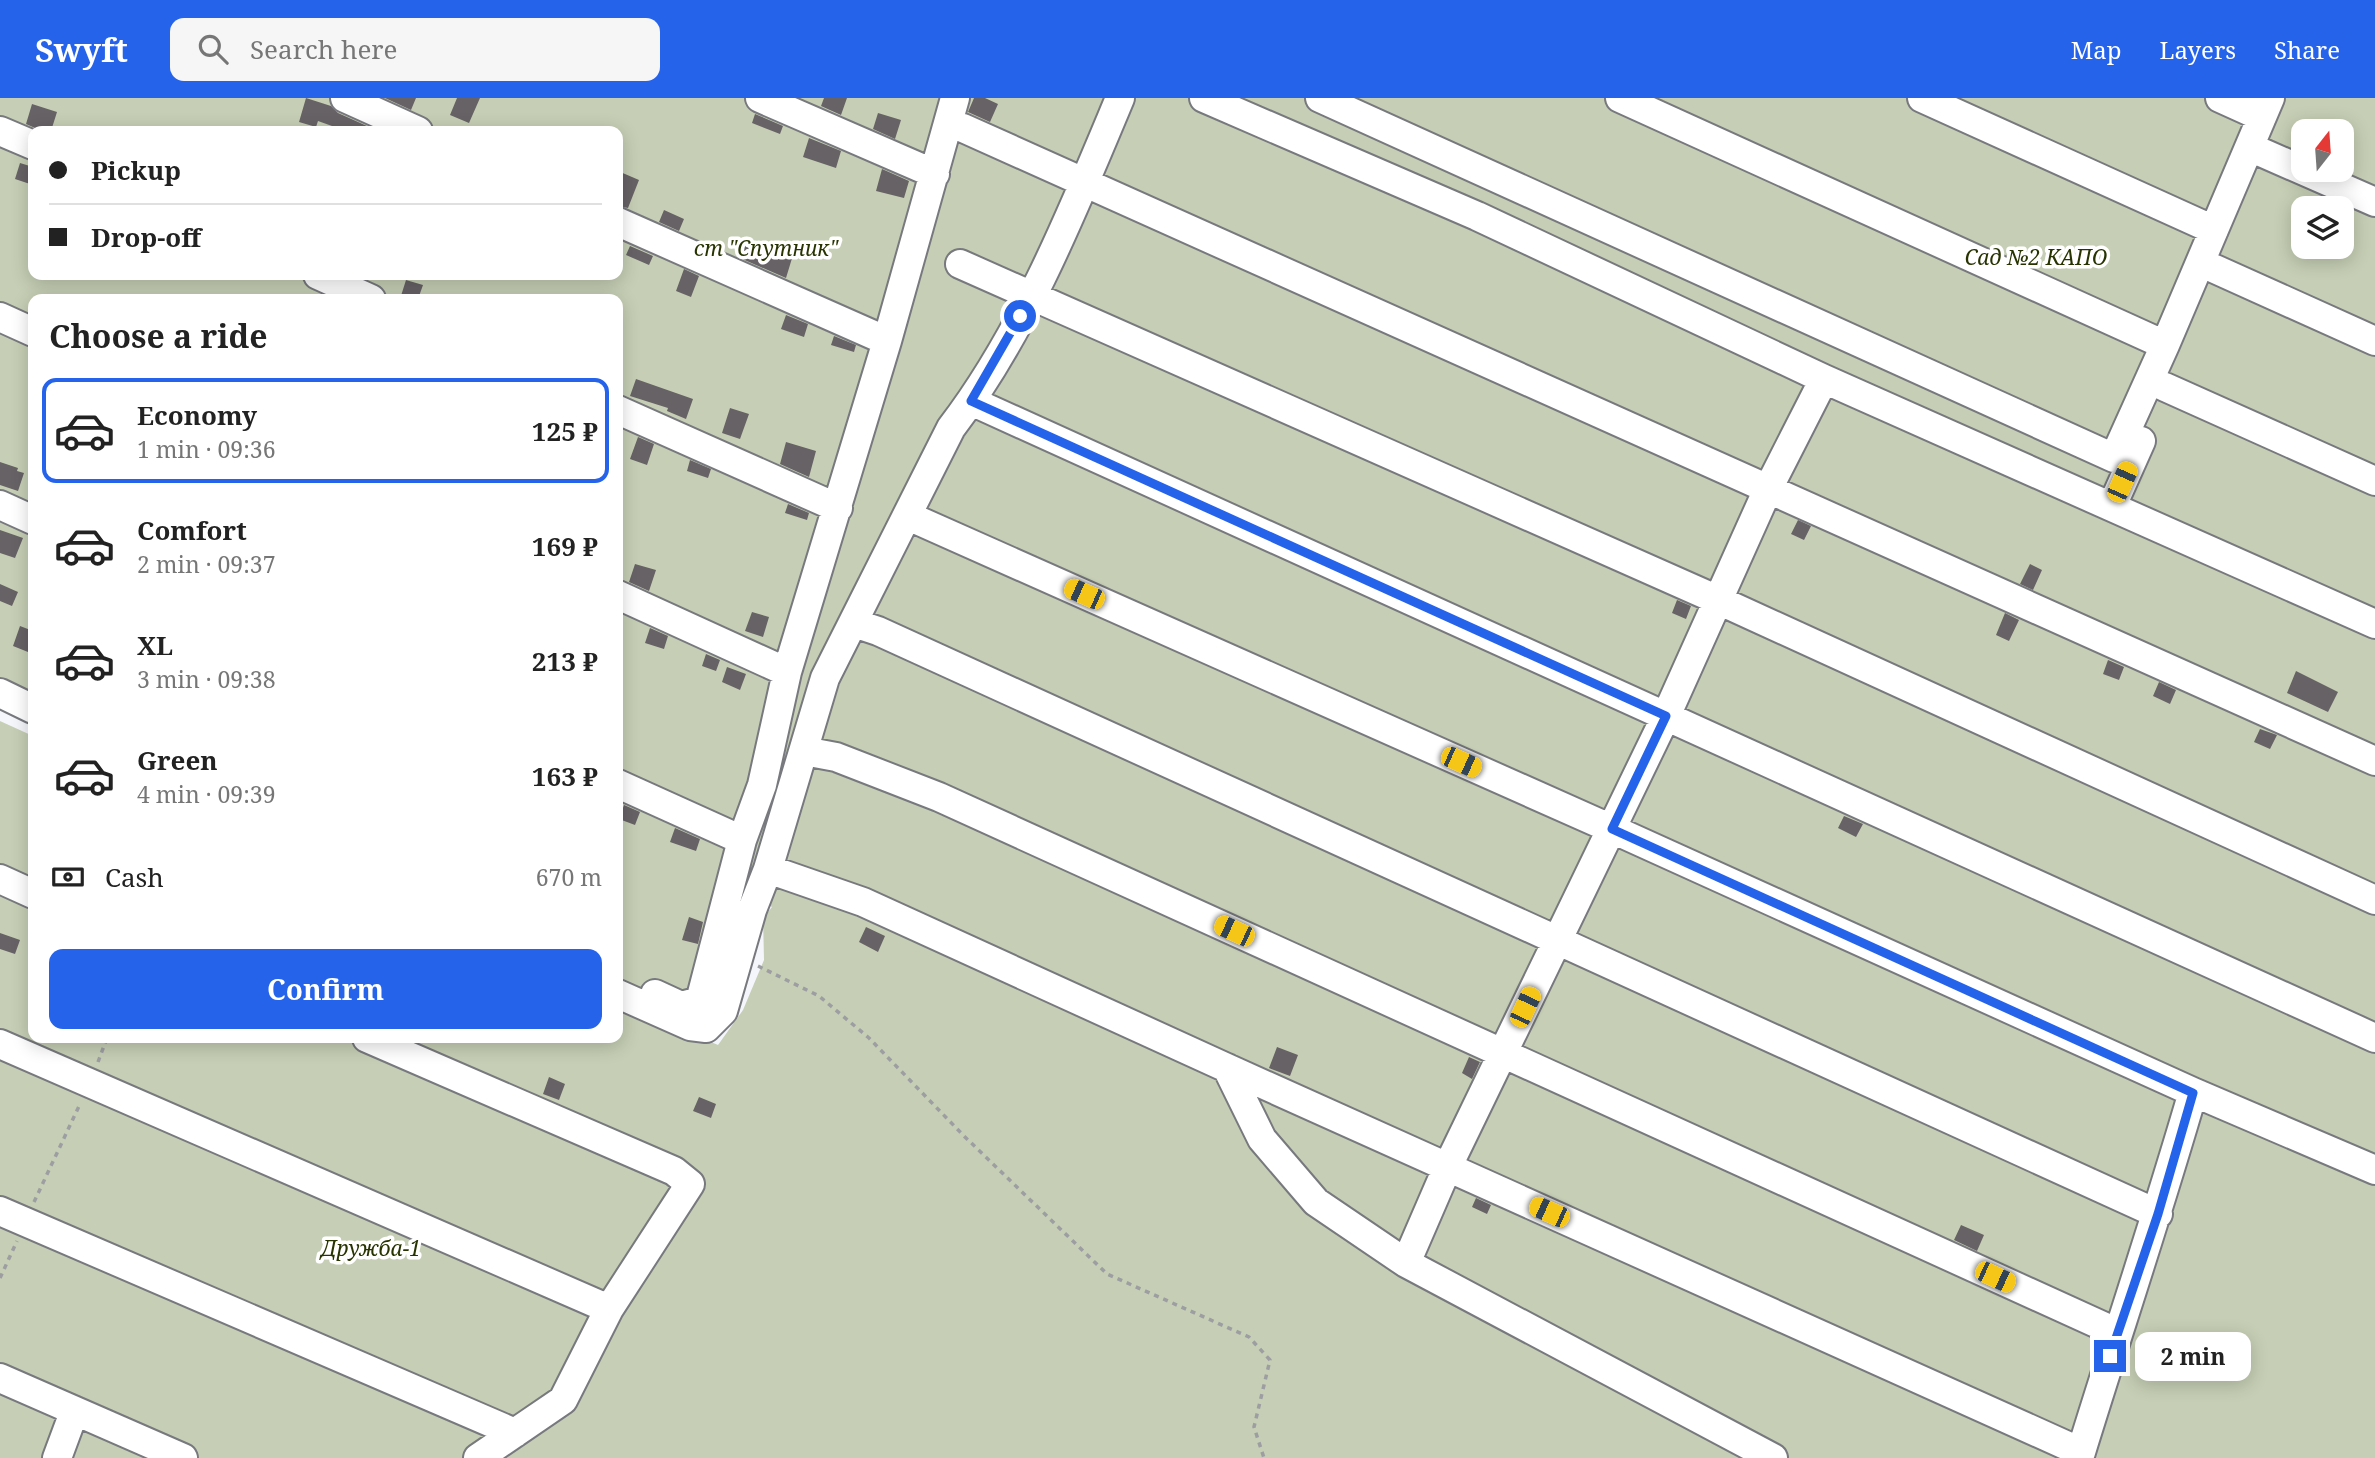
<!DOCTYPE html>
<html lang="en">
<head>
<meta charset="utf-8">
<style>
	body { margin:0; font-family:"Noto Serif",serif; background:#f6f6f6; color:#222; height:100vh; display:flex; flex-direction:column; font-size:26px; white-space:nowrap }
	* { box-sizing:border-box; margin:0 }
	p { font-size:23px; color:#767676 }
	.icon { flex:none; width:38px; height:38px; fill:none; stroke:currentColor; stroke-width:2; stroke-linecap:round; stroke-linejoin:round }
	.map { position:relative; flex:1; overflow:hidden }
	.details { position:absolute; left:28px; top:196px; width:595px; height:749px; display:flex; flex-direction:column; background:#fff; border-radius:14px; box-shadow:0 4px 18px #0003 }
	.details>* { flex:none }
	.banner { position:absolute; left:28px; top:28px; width:595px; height:154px; border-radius:14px; box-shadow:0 4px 18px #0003; display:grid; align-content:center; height:154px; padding:0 21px; background:#fff }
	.needle { width:46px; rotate:17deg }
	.controls { position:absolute; left:2291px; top:21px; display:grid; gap:14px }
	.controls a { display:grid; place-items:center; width:63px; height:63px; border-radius:14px; background:#fff; box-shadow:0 4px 18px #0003; font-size:35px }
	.end { position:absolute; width:32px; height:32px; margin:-16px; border:9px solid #2563eb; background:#fff; box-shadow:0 0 0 4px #fff }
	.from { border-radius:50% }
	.bubble { position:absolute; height:49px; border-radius:14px; background:#fff; box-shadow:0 4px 18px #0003; font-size:23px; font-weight:700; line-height:49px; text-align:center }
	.car { position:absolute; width:21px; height:42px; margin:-21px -10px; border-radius:9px; box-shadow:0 0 5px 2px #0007; background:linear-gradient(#f5c518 24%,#345 0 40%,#f5c518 0 76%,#345 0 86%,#f5c518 0) }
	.banner b { display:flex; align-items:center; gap:24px; height:66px; font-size:26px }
	.banner b+b { border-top:2px solid #e0e0e0 }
	.banner i { width:18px; height:18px; background:#222 }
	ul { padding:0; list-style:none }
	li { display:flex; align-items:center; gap:21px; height:105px; margin:0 14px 10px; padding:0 7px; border:4px solid transparent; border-radius:14px }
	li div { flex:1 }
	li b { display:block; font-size:26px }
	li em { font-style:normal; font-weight:700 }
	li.current { border-color:#2563eb }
	li>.icon { width:63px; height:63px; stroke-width:1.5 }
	h2 { padding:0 21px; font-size:32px; line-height:84px }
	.pay { display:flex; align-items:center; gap:18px; height:77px; padding:0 21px; font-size:26px }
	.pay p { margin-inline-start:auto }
	.action { display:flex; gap:14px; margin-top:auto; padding:14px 21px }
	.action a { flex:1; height:80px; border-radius:14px; background:#2563eb; color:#fff; font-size:28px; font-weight:700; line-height:80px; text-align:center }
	header { display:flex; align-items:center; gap:42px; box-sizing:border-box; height:98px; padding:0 35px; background:#2563eb; color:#fff }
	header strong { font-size:33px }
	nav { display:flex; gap:38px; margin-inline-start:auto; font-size:24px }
	.search { width:490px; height:63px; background:#f6f6f6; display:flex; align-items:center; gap:18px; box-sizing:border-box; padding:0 24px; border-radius:14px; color:#767676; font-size:26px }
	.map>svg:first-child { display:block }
</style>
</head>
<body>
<header>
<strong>Swyft</strong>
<div class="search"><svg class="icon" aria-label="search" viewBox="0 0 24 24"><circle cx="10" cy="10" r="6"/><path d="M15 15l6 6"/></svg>Search here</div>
<nav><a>Map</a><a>Layers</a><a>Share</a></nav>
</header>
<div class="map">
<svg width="2375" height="1360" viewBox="0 0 2375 1360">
	<rect width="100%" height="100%" fill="#f5f6fc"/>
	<!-- green -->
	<path fill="#c6cfb5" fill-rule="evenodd" d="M0 0H2375V1360H0V623L33 638V940H618V904L718 947 743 912 764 862 763 820 772 809 743 793 707 911 618 887V201H33V621L0 606ZM33 33H618V177H33ZM2303 33H2342V72H2303ZM2303 110H2342V149H2303Z"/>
	<!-- building -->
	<path fill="#676265" d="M306 0 331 8 338 15 378 33H346L318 23 316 29 299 24Z
		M385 0H416L411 12Z
		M457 0H480L469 25 450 17Z
		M824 0H847L841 17 821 8Z
		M974 0H985L998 6 990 24 968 14Z
		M32 6 57 14 51 33H42L26 26Z
		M878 15 901 22 895 41 873 31Z
		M755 16 783 28 780 36 752 25Z
		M809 40 841 53 836 70 803 59Z
		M20 65 33 69V87L15 81Z
		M882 71 909 83 904 100 876 93Z
		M618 73 639 82 628 110 618 108Z
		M664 112 684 121 679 133 659 124Z
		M746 145 771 155 772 151 793 157 786 180 740 160Z
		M630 148 653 158 649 167 626 157Z
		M684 171 699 178 691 199 676 193Z
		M406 182 423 187 418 201H400Z
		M786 217 808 226 804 239 781 231Z
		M834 238 856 247 854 254 831 247Z
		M636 281 693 301 686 321 667 313 668 310 630 298Z
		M730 310 749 316 740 341 722 335Z
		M638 339 654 346 647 367 630 361Z
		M786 344 816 353 809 379 780 366Z
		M690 362 711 371 708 380 687 373Z
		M0 364 18 370 17 373 24 375 18 393 0 387Z
		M788 406 809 415 807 422 785 415Z
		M1798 422 1811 428 1804 442 1791 436Z
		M0 432 23 440 15 460 0 455Z
		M635 466 656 472 649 493 629 484Z
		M2030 466 2042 472 2033 492 2020 486Z
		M0 486 18 494 12 508 0 503Z
		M1677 502 1691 508 1686 521 1672 515Z
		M752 514 769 519 763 539 745 533Z
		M2005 515 2019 522 2009 543 1996 537Z
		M20 528 33 533V556L13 548Z
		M650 530 668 538 664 551 645 545Z
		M706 556 720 562 716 573 702 568Z
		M2108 562 2124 569 2119 582 2103 576Z
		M727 569 746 576 740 592 722 584Z
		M2296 573 2338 594 2328 614 2287 595Z
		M2159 584 2176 592 2170 606 2153 598Z
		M2260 631 2277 637 2270 651 2254 644Z
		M624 707 640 714 635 727 619 721Z
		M1844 718 1863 726 1856 739 1838 730Z
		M675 730 700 741 696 753 670 744Z
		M689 819 703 824 698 846 682 842Z
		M866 829 885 838 878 854 859 844Z
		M0 835 20 842 15 856 0 851Z
		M1277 949 1298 957 1290 978 1269 970Z
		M1469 959 1480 964 1472 981 1462 975Z
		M549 979 565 986 559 1002 543 996Z
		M699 999 716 1006 711 1020 693 1013Z
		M1476 1100 1491 1107 1487 1116 1472 1109Z
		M1961 1127 1984 1137 1977 1153 1954 1142Z"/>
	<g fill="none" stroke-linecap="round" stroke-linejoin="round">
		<!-- minor casing -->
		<g stroke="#78797e" stroke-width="32">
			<path id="minor" d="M345 0 418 33
				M760 0 935 76
				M1204 0 1477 118 1824 281 2375 526
				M1320 0 2114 360 2165 247 2270 0
				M1620 0 2165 247
				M1922 0 2214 132
				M2220 0 2262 19
				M963 30 2375 663
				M0 33 33 47
				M2263 55 2375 104
				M618 124 887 243
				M960 166 1718 502 2375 802
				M2215 171 2375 243
				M318 177 371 201
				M0 219 33 234
				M2165 289 2375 383
				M971 303 2375 940
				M618 312 838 410
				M0 407 33 422
				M2112 408 2141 343
				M908 418 1612 731 2193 994 2375 1072
				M618 497 787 574
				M854 525 878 533 2158 1116
				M0 595 33 611
				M804 653 836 659 939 699 2118 1235
				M618 686 742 742
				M768 771 863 804 1227 970 2081 1354
				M0 781 33 796
				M618 896 690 928 706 930 723 913 752 812 768 771 825 580 951 330C1024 235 1074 110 1120 0
				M655 896 681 908 700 903 742 742 762 687 787 574 887 243 955 0
				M367 940 674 1073 690 1086 609 1211 563 1302 478 1360
				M0 946 609 1211
				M1227 970 1262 1041 1316 1104 1406 1165 1773 1360
				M0 1113 515 1335
				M1406 1165 1448 1068 1666 618 1768 391 1824 281
				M0 1280 183 1360
				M57 1360 70 1325
				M2076 1360 2081 1354C2118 1234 2158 1115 2193 994"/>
		</g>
		<!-- path -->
		<path stroke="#9d9ea2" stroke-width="3.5" stroke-dasharray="5 5" stroke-linecap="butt" d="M758 868 819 898 869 940 964 1038 1107 1176 1249 1239 1270 1262 1254 1329 1264 1360
			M98 964 107 940
			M34 1104 80 1006
			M0 1180 17 1143"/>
		<!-- minor -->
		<use href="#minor" stroke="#fff" stroke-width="28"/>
	</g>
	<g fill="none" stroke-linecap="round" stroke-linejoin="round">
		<!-- route -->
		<path stroke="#2563eb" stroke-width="9" d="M1020 218 971 303 1666 618 1612 731 2193 995 2158 1116 2110 1258"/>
	</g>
	<g text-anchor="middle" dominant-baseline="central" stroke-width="7" stroke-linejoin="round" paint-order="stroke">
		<!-- park labels -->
		<g font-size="21" font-style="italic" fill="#273401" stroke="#fff">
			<text x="766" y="150">ст "Спутник"</text>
			<text x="2036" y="159">Сад №2 КАПО</text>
			<text x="371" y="1150">Дружба-1</text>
		</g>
	</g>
</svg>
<div class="controls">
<a><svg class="needle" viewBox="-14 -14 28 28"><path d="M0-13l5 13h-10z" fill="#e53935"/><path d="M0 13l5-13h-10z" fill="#767676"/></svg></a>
<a><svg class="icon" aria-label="layers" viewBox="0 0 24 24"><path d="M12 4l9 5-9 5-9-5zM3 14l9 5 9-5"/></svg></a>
</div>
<i class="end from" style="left:1020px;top:218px"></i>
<i class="end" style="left:2110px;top:1258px"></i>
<div class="bubble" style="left:2135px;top:1234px;width:116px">2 min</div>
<i class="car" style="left:2122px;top:384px;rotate:24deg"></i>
<i class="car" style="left:1084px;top:496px;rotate:294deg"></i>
<i class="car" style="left:1461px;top:664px;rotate:114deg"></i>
<i class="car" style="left:1234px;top:833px;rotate:295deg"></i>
<i class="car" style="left:1525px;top:909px;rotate:25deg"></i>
<i class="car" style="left:1549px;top:1114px;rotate:294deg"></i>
<i class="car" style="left:1995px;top:1179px;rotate:115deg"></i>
<div class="banner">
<b><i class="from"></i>Pickup</b>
<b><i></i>Drop-off</b>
</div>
<section class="details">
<h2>Choose a ride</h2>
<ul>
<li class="current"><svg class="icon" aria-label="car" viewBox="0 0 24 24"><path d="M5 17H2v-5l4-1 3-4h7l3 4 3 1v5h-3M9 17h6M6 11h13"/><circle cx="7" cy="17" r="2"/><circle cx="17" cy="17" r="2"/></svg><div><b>Economy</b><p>1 min · 09:36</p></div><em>125 ₽</em></li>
<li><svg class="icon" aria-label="car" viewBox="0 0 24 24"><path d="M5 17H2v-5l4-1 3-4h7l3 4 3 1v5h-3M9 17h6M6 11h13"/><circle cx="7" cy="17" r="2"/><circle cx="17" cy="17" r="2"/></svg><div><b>Comfort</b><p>2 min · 09:37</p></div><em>169 ₽</em></li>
<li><svg class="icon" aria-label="car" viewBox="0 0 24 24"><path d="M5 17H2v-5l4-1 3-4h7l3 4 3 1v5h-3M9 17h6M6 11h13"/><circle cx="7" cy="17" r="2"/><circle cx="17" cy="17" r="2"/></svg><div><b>XL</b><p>3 min · 09:38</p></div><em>213 ₽</em></li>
<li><svg class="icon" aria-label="car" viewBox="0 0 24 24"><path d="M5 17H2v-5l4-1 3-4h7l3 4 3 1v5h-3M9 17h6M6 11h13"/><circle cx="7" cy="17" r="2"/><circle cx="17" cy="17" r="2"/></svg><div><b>Green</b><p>4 min · 09:39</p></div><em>163 ₽</em></li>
</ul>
<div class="pay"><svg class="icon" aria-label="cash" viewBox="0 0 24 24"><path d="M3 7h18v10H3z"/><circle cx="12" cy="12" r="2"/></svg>Cash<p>670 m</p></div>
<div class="action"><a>Confirm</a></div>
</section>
</div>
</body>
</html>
